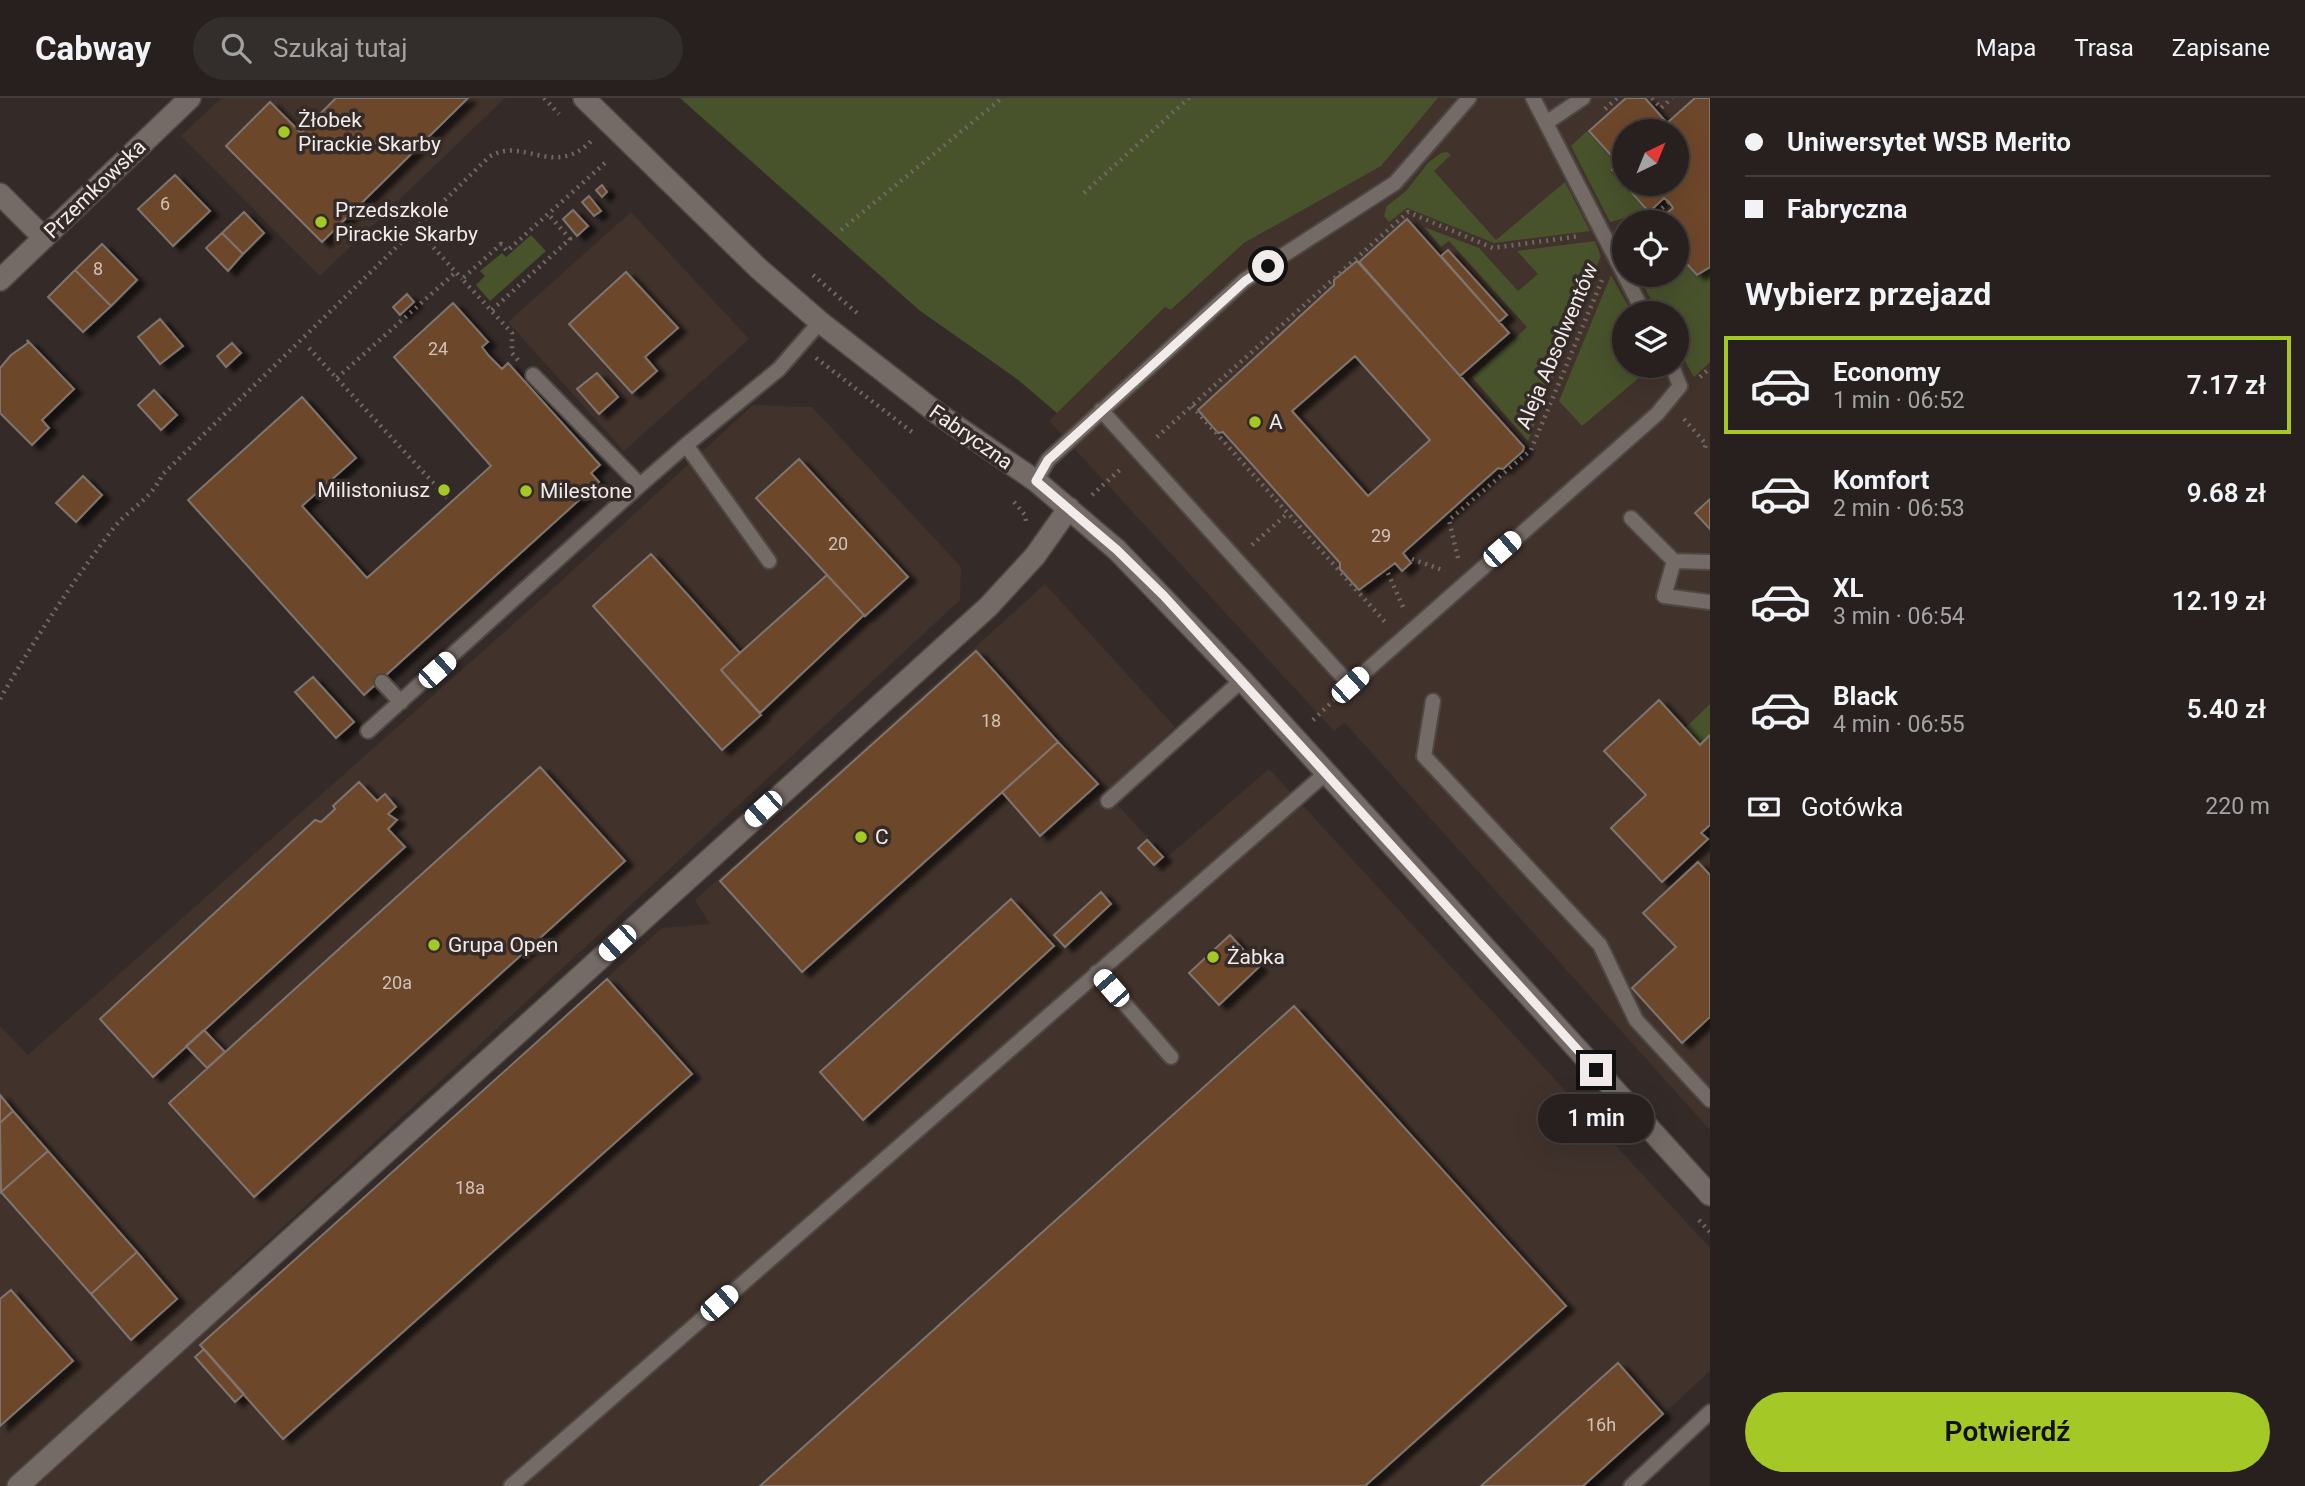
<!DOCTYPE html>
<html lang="pl">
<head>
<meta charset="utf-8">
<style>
	body { margin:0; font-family:Roboto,sans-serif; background:#332d2b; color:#f1f3f6; height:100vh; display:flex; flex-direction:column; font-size:26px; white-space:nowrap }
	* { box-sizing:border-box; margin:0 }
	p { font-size:23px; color:#a4a3a4 }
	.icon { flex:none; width:38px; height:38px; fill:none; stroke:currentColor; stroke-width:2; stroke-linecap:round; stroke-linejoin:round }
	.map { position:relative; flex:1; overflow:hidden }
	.sheet { display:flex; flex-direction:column; background:#27201e; width:595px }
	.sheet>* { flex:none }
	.banner { display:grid; align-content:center; height:154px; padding:0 35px; background:#27201e }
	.needle { width:46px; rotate:43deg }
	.buttons { position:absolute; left:1612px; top:21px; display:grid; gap:14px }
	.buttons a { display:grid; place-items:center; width:77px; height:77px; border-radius:50%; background:#27201e; box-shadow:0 7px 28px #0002,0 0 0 2px #433e3c; font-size:35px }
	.end { position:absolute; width:32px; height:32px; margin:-16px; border:9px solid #f1ebe9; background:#111; box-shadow:0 0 0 4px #111 }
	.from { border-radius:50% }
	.bubble { position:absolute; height:49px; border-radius:24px; background:#27201e; box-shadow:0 7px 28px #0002,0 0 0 2px #433e3c; font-size:23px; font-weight:600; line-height:49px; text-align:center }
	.car { position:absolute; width:21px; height:42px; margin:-21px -10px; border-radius:9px; box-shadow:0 0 5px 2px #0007; background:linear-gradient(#fff 24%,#345 0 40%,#fff 0 76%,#345 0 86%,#fff 0) }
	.banner b { display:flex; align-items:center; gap:24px; height:66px; font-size:26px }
	.banner b+b { border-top:2px solid #433e3c }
	.banner i { width:18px; height:18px; background:#f1f3f6 }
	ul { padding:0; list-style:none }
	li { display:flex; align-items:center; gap:21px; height:98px; margin:0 14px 10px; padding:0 21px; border:4px solid transparent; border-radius:0px }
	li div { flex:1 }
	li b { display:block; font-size:26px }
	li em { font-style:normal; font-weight:600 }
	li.current { border-color:#a4c825 }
	li>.icon { width:63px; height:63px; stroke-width:1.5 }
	h2 { padding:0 35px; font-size:32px; line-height:84px }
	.pay { display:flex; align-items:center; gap:18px; height:77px; padding:0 35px; font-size:26px }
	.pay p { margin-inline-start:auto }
	.primary-button { display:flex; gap:14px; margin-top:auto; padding:14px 35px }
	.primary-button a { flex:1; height:80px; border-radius:42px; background:#a4c825; color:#111; font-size:28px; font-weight:600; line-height:80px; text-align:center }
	header { display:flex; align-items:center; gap:42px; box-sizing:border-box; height:98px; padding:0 35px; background:#27201e; border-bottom:2px solid #433e3c }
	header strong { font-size:33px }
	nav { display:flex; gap:38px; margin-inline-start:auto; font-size:24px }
	.search { width:490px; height:63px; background:#332d2b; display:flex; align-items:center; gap:18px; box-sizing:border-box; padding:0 24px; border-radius:38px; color:#a4a3a4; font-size:26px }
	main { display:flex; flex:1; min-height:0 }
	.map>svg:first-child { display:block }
</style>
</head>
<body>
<header>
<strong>Cabway</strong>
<div class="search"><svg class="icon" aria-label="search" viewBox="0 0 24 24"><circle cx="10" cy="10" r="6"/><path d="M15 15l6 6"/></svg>Szukaj tutaj</div>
<nav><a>Mapa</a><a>Trasa</a><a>Zapisane</a></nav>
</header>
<main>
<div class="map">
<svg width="1710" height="1388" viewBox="0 0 1710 1388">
	<defs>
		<filter id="shadow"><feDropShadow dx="8" dy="4.5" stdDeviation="2" flood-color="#0009"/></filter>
	</defs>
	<rect width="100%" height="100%" fill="#342b28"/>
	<!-- built -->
	<path fill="#41322c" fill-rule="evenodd" d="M221 0H505L320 178 181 38Z
		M1438 0H1710V1032L1345 625 1334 633 1049 323 1166 208 1172 212 1244 145 1381 68ZM1624 33H1676V86H1624ZM1624 124H1676V177H1624ZM1624 215H1676V268H1624Z
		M631 114 749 241 624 353 508 224Z
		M753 307 812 309 961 469 960 502 232 1176 254 1200 662 830 710 826 695 802 1045 486 1175 629 1106 694 1166 760 1269 671 1710 1150V1273L1585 1388H0V928L28 957 546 497Z"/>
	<!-- green -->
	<path fill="#48522b" d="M680 0H1438L1381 68 1244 145 1171 212 1165 209 1057 315 1017 281 919 212Z
		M1587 33 1617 66 1610 73 1648 114 1610 124 1571 48Z
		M1447 54 1451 57 1434 73 1496 142 1565 84 1590 133 1494 145 1407 110 1389 124 1384 118 1387 108 1406 93 1429 64 1441 55Z
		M1424 129 1479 150 1518 193 1538 176 1517 153 1595 143 1601 158 1528 343 1472 279 1527 229 1449 143 1441 149Z
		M531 137 546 153 490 203 476 187 485 178 480 173 502 155 506 159Z
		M1677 156 1697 179 1710 171V264L1694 279 1677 249 1676 215H1658L1638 177H1676Z
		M1611 177 1632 215H1624V268H1653L1582 328 1559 303Z
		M1710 606V637L1700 647 1685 630Z"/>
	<!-- building -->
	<path fill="#6d472a" stroke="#7e756f" stroke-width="2" fill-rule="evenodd" filter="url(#shadow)" d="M336 0H468L322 144 226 48 270 4 301 35Z
		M1626 0H1645L1667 25 1695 0H1710V169L1697 177 1676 154V124H1656L1673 110 1669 104 1664 100 1649 114 1624 86H1676V33H1624V85L1612 72 1619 66 1589 33Z
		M175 77 210 113 173 148 138 111Z
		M602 87 607 94 602 99 596 92Z
		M589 98 601 113 594 118 582 104Z
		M573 112 588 128 577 138 563 121Z
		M244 114 264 135 243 156 222 135Z
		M1407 121 1509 235 1460 278 1359 164Z
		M222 135 243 156 228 173 206 150Z
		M102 146 137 182 111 208 75 172Z
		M1448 152 1507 217 1499 224 1441 158Z
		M1357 163 1524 349 1523 353 1503 371 1498 370 1403 455 1411 465 1402 473 1395 465 1359 492 1340 471V465L1223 334 1218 335 1198 312 1334 187V182ZM1355 258 1430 342 1368 398 1292 313Z
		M75 172 111 208 83 234 48 199Z
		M626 174 678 230 645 259 657 273 632 295 569 226Z
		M407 196 414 204 400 217 393 209Z
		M453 205 488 244 482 249 489 258 502 271 508 265 600 367 591 375 599 384 364 597 188 402 302 299 356 360 302 408 367 480 491 368 394 259Z
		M160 221 183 248 160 266 138 239Z
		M27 242 74 291 42 322 49 330 32 347 0 315V270L11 257 28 245Z
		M232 245 241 255 226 269 217 258Z
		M597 275 618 299 599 316 577 291Z
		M154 292 177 317 161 332 138 307Z
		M799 361 908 479 865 518 756 400Z
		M83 378 102 397 76 424 56 405Z
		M1710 401V431L1695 415Z
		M651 456 740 555 721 572 761 617 722 652 593 508Z
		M827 477 864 517 760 615 721 572Z
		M976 553 1058 644 802 874 720 783Z
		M313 579 354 624 336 640 295 594Z
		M1659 602 1700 647 1710 637V727L1701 735 1708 741 1662 784 1611 730 1646 697 1604 653Z
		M1058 644 1098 686 1040 738 1002 694Z
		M540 669 625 763 254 1099 169 1005Z
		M359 684 377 703 385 696 396 709 388 716 397 722 388 731 405 749 153 979 100 921 315 722 321 724 335 711 333 708Z
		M1147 742 1163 759 1154 767 1138 750Z
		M1698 764 1710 777V919L1682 945 1632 890 1676 849 1643 815Z
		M1101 794 1111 806 1065 849 1054 837Z
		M1011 801 1054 848 863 1022 820 974Z
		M1230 837 1259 869 1219 907 1189 875Z
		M607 881 692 976 283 1341 200 1247Z
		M1294 908 1566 1208 1365 1388H760Z
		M204 932 225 954 207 970 186 948Z
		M0 997 13 1013 0 1025Z
		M13 1013 48 1053 1 1094 0 1025Z
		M48 1053 137 1154 91 1196 1 1094Z
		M137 1154 177 1201 131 1242 91 1196Z
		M11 1192 73 1263 0 1328V1201Z
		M204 1251 244 1296 235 1304 195 1259Z
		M1618 1265 1663 1316 1583 1388H1481Z"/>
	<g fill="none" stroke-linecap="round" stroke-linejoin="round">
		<!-- service casing -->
		<g stroke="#4e4845" stroke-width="18">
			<path id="service" d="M1533 0 1644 215
				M1546 25 1583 0
				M533 277 640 387 686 347
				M1101 312 1350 587 1657 316 1680 288 1672 268
				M1036 383 1048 362 1245 182 1395 85 1469 0
				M1631 420 1674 463 1710 464
				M769 463 686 347 779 271 820 224
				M1674 463 1664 498 1710 504
				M382 584 401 604
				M1433 603 1424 658 1600 847 1636 922 1710 1002
				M368 633 640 387
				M1108 703 1242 582
				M1097 874 1171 959
				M511 1388 1326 675
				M1631 1388 1710 1314"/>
		</g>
		<!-- minor casing -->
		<g stroke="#4e4845" stroke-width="24">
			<path id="minor" d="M584 0 758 170 820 224 937 315 1036 383 1117 452 1242 582 1710 1097
				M0 96 44 140
				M0 182 190 0
				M18 1388 988 509 1035 458 1069 410"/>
		</g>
		<!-- path -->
		<path stroke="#706865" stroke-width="4.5" stroke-dasharray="2 5" stroke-linecap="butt" d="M544 0 559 16
			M1652 0 1661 10 1672 0
			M1605 11 1617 0
			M1084 95 1189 0
			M1646 124 1669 104
			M841 132 1002 0
			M424 139 462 181
			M813 177 857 215
			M492 212 570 141 548 116
			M309 250 447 400
			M816 260 912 334
			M518 262 512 255V235L462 181 501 146 507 153 606 64
			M1700 279 1710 270
			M337 280 456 174
			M1192 308 1385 524
			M1684 321 1706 346 1704 353
			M1157 339 1408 114 1493 150 1580 138
			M1092 397 1122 370
			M1014 404 1025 417 1026 423
			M1252 447 1288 415
			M1458 460 1449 422 1531 352 1602 182
			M1412 461 1445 473
			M1388 475 1403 509
			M0 601C34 542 71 486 112 432 128 411 151 402 162 377L489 59C523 37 554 82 592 42
			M1313 622 1334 602
			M1699 1122 1710 1134"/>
		<!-- service -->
		<use href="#service" stroke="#746a66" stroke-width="14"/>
		<!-- minor -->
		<use href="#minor" stroke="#746a66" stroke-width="21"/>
	</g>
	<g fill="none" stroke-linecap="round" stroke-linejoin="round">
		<!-- route -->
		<path stroke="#f1ebe9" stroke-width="9" d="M1268 168 1245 183 1048 362 1036 383 1117 452 1164 498 1596 972"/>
	</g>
	<!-- markers -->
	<g fill="#a4c825" stroke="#342b28" stroke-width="2.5">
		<circle cx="284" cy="34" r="7"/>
		<circle cx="321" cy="124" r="7"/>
		<circle cx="1255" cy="324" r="7"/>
		<circle cx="444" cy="392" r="7"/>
		<circle cx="526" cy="393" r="7"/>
		<circle cx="861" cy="739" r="7"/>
		<circle cx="434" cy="847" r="7"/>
		<circle cx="1213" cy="859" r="7"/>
	</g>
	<g text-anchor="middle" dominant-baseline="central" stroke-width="7" stroke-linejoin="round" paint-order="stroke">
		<!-- number labels -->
		<g font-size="18" fill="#d0c2b9">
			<text x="165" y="105">6</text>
			<text x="98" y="170">8</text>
			<text x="438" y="250">24</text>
			<text x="1381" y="437">29</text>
			<text x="838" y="445">20</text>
			<text x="991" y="622">18</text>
			<text x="397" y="884">20a</text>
			<text x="470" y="1089">18a</text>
			<text x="1601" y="1326">16h</text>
		</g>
		<!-- poi labels -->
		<g font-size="21" fill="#f1ebe9" stroke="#342b28" text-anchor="start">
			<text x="298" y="22">Żłobek<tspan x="298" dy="24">Pirackie Skarby</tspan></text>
			<text x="335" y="112">Przedszkole<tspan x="335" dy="24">Pirackie Skarby</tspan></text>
			<text x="1269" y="324">A</text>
			<text x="430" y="392" text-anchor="end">Milistoniusz</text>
			<text x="540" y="393">Milestone</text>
			<text x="875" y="739">C</text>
			<text x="448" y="847">Grupa Open</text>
			<text x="1227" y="859">Żabka</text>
		</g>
		<!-- street labels -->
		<g font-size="21" fill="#f1ebe9" stroke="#342b28">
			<text transform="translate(95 91) rotate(-44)">Przemkowska</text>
			<text transform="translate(1557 248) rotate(-67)">Aleja Absolwentów</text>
			<text transform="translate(971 339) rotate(35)">Fabryczna</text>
		</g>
	</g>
</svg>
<div class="buttons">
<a><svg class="needle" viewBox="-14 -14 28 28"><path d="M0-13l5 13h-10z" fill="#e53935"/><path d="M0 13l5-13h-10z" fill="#a4a3a4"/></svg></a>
<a><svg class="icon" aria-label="locate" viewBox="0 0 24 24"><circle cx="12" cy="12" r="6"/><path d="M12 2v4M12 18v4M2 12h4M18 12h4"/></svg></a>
<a><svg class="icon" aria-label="layers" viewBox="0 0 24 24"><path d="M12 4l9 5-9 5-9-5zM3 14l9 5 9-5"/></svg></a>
</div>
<i class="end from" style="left:1268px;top:168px"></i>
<i class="end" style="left:1596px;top:972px"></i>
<div class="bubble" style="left:1538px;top:996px;width:116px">1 min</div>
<i class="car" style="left:1502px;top:451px;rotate:49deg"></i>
<i class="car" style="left:437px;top:572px;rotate:48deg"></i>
<i class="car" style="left:1350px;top:587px;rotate:48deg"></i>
<i class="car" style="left:763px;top:711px;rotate:228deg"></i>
<i class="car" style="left:617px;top:845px;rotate:228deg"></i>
<i class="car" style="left:1111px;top:890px;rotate:319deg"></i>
<i class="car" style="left:719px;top:1205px;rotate:49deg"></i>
</div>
<section class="sheet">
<div class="banner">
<b><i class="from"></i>Uniwersytet WSB Merito</b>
<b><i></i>Fabryczna</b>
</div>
<h2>Wybierz przejazd</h2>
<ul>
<li class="current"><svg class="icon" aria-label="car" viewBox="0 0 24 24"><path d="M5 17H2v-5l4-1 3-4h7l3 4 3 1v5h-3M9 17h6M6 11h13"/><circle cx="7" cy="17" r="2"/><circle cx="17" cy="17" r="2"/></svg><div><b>Economy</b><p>1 min · 06:52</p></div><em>7.17 zł</em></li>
<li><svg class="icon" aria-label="car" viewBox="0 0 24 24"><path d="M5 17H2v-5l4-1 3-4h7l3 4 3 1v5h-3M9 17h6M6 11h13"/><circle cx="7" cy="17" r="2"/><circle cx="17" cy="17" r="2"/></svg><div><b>Komfort</b><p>2 min · 06:53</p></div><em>9.68 zł</em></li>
<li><svg class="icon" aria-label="car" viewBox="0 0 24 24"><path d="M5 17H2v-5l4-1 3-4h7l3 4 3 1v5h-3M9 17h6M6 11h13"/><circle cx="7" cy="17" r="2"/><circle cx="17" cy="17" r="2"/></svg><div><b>XL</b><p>3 min · 06:54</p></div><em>12.19 zł</em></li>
<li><svg class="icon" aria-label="car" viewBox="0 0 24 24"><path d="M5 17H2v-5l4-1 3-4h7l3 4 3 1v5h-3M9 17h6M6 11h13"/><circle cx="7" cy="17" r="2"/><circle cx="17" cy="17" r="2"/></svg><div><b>Black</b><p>4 min · 06:55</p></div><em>5.40 zł</em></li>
</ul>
<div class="pay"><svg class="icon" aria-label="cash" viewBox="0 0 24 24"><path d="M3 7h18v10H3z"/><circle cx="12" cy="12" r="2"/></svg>Gotówka<p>220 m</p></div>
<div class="primary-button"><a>Potwierdź</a></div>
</section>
</main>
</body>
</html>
